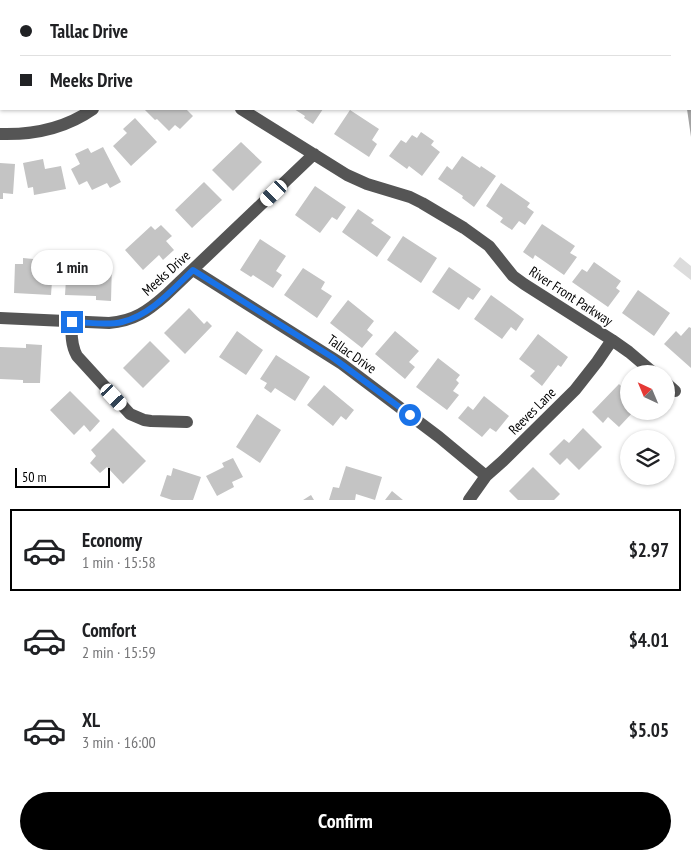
<!DOCTYPE html>
<html lang="en">
<head>
<meta charset="utf-8">
<style>
	body { margin:0; font-family:"PT Sans Narrow",sans-serif; background:#f2f2f2; color:#202124; height:100vh; display:flex; flex-direction:column; font-size:19px; white-space:nowrap }
	* { box-sizing:border-box; margin:0 }
	p { font-size:16px; color:#757577 }
	.icon { flex:none; width:28px; height:28px; fill:none; stroke:currentColor; stroke-width:2; stroke-linecap:round; stroke-linejoin:round }
	.map { position:relative; height:500px; overflow:hidden }
	.drawer { display:flex; flex-direction:column; background:#fff; flex:1 }
	.drawer>* { flex:none }
	.top-card { position:absolute; left:0px; top:0px; width:691px; height:110px; box-shadow:0 1px 4px #0004; display:grid; align-content:center; height:110px; padding:0 20px; background:#fff }
	.needle { width:32px; rotate:316deg }
	.fabs { position:absolute; left:620px; top:365px; display:grid; gap:10px }
	.fabs a { display:grid; place-items:center; width:55px; height:55px; border-radius:50%; background:#fff; box-shadow:0 1px 4px #0004; font-size:25px }
	.scale { position:absolute; left:15px; bottom:12px; width:95px; box-sizing:border-box; padding-left:5px; border:2px solid #000; border-top:0; font-size:14px; line-height:18px; white-space:nowrap; color:#000; -webkit-text-stroke:4px #fff; paint-order:stroke }
	.end { position:absolute; width:22px; height:22px; margin:-11px; border:6px solid #1a73e8; background:#fff; box-shadow:0 0 0 2px #fff }
	.from { border-radius:50% }
	.bubble { position:absolute; height:35px; border-radius:18px; background:#fff; box-shadow:0 1px 4px #0004; font-size:16px; font-weight:800; line-height:35px; text-align:center }
	.car { position:absolute; width:15px; height:30px; margin:-15px -8px; border-radius:6px; box-shadow:0 0 4px 1px #0007; background:linear-gradient(#fff 24%,#345 0 40%,#fff 0 76%,#345 0 86%,#fff 0) }
	.top-card b { display:flex; align-items:center; gap:18px; height:48px; font-size:19px }
	.top-card b+b { border-top:1px solid #e0e0e0 }
	.top-card i { width:12px; height:12px; background:#202124 }
	ul { padding:9px 0 0; list-style:none }
	li { display:flex; align-items:center; gap:15px; height:82px; margin:0 10px 8px; padding:0 10px; border:2px solid transparent; border-radius:0px }
	li div { flex:1 }
	li b { display:block; font-size:19px }
	li em { font-style:normal; font-weight:800 }
	li.on { border-color:#000 }
	li>.icon { width:45px; height:45px; stroke-width:1.5 }
	.primary-button { display:flex; gap:10px; margin-top:auto; padding:10px 20px }
	.primary-button a { flex:1; height:58px; border-radius:30px; background:#000; color:#fff; font-size:20px; font-weight:800; line-height:58px; text-align:center }
	.map>svg:first-child { display:block }
</style>
</head>
<body>
<div class="map">
<svg width="691" height="500" viewBox="0 0 691 500">
	<rect width="100%" height="100%" fill="#fff"/>
	<!-- green -->
	<path fill="#dcdcdc" d="M680 257 691 266V280L673 266Z"/>
	<!-- water -->
	<path fill="#a3a3a3" d="M691 42V137L687 109H690V44Z"/>
	<!-- building -->
	<path fill="#c4c4c4" d="M144 109H186L193 116 180 129 175 125 169 131 157 119 155 120Z
		M294 109H323L313 124 304 118 305 116Z
		M350 110 379 129 372 140 377 144 369 157 334 134Z
		M135 118 157 142 131 166 113 146 127 133 123 129Z
		M421 132 434 141 431 145 440 152 422 176 409 166 407 169 389 156 401 140 406 143 412 135 417 138Z
		M241 142 262 162 233 191 212 170Z
		M103 147 121 182 110 188 107 183 92 190 87 181 79 185 71 169 80 164 75 154 88 148 91 153Z
		M462 156 480 168 481 166 496 176 474 207 462 198 463 196 438 179 447 166 452 170Z
		M43 159 45 169 61 166 66 189 34 195 33 187 28 188 23 163Z
		M0 163 15 164 13 194 3 193V199H0Z
		M204 182 222 200 192 228 175 210Z
		M501 183 530 203 527 207 534 212 525 225 519 221 512 230 500 222 503 218 486 206Z
		M315 186 346 207 337 220 332 217 320 233 295 215Z
		M358 209 374 220 371 223 391 237 377 257 342 232Z
		M542 224 575 246 570 253 577 257 564 275 535 255 533 259 523 252Z
		M161 225 172 236 166 241 174 250 163 260 159 255 143 270 125 250 151 226 155 230Z
		M403 236 437 258 421 283 387 260Z
		M260 239 286 256 276 271 282 275 273 288 253 275 251 277 240 270Z
		M44 253 54 254 51 295 14 293 15 264H23V258L44 260Z
		M74 262 112 263 111 301 96 300V296L65 295 66 279H74Z
		M594 262 621 281 616 288 620 291 608 307 572 282 582 269 587 272Z
		M449 267 481 289 473 300 468 297 459 310 432 292Z
		M303 268 325 282 321 289 332 296 317 318 284 295Z
		M638 290 670 313 654 336 622 313Z
		M491 295 524 319 516 331 511 327 502 339 474 319Z
		M348 300 374 321 367 330 373 335 362 348 330 323Z
		M189 308 204 324 207 321 212 326 185 354 164 333Z
		M689 327 691 328V368L664 344 676 331 681 336Z
		M237 331 263 350 246 375 219 357Z
		M395 331 419 351 409 362 415 367 405 379 375 354Z
		M538 334 568 357 561 367 558 365 542 386 530 376 535 371 519 359Z
		M150 341 170 361 143 388 123 368Z
		M26 344 42 345 40 383H23V380L0 379V347L26 348Z
		M276 355 310 377 295 401 275 388 271 393 264 388 267 383 260 379Z
		M438 358 460 375 456 380 459 383 453 391 459 395 447 410 416 387Z
		M619 384 629 394V411H634L619 427 608 417 603 423 592 412Z
		M324 385 354 410 346 420 341 416 333 426 307 405Z
		M70 391 100 421 90 432 84 425 74 435 50 410Z
		M484 396 509 416 496 432 490 428 482 437 458 418 468 406 473 410Z
		M257 414 281 430 260 463 236 447Z
		M113 428 146 461 123 484 107 467 100 473 90 463 96 456 91 450Z
		M583 428 602 447 579 470 567 458 560 465 549 454 564 439 569 443Z
		M233 458 243 477 232 482 234 487 217 496 206 476 224 467 222 463Z
		M346 466 382 477 375 500 356 494 355 500H329L333 487 339 488Z
		M533 467 560 494 554 500H518L509 491Z
		M173 468 201 477 193 500H172L160 496 167 475 171 476Z
		M392 491 403 500H385Z
		M311 495 314 500H303Z"/>
	<g fill="none" stroke-linecap="round" stroke-linejoin="round">
		<!-- minor -->
		<path stroke="#555" stroke-width="12" d="M161 0 162 1
			M241 109 347 175 367 184 410 197 422 203 464 228 489 246 513 276 524 284 612 340 629 352 655 374
			M0 134C32 135 66 128 93 109
			M193 270 342 364 439 437 486 476
			M0 318 109 323C134 321 148 311 166 295L314 154
			M72 322C71 334 71 345 77 356L130 414 144 420 151 421 187 422
			M666 383 675 391
			M469 500 486 476 503 461 575 390 597 362 612 340"/>
	</g>
	<g fill="none" stroke-linecap="round" stroke-linejoin="round">
		<!-- route -->
		<path stroke="#1a73e8" stroke-width="6" d="M72 322C88 322 107 326 122 322 151 315 173 289 193 270L332 357 410 415"/>
	</g>
	<g text-anchor="middle" dominant-baseline="central" stroke-width="4" stroke-linejoin="round" paint-order="stroke">
		<!-- street labels -->
		<g font-size="14" fill="#000" stroke="#fff">
			<text transform="translate(166 273) rotate(-42)">Meeks Drive</text>
			<text transform="translate(571 296) rotate(33)">River Front Parkway</text>
			<text transform="translate(352 354) rotate(35)">Tallac Drive</text>
			<text transform="translate(532 411) rotate(-45)">Reeves Lane</text>
		</g>
	</g>
</svg>
<div class="fabs">
<a><svg class="needle" viewBox="-14 -14 28 28"><path d="M0-13l5 13h-10z" fill="#e53935"/><path d="M0 13l5-13h-10z" fill="#757577"/></svg></a>
<a><svg class="icon" aria-label="layers" viewBox="0 0 24 24"><path d="M12 4l9 5-9 5-9-5zM3 14l9 5 9-5"/></svg></a>
</div>
<div class="scale">50 m</div>
<i class="end from" style="left:410px;top:415px"></i>
<i class="end" style="left:72px;top:322px"></i>
<div class="bubble" style="left:31px;top:250px;width:82px">1 min</div>
<i class="car" style="left:274px;top:193px;rotate:226deg"></i>
<i class="car" style="left:114px;top:397px;rotate:137deg"></i>
<div class="top-card">
<b><i class="from"></i>Tallac Drive</b>
<b><i></i>Meeks Drive</b>
</div>
</div>
<section class="drawer">
<ul>
<li class="on"><svg class="icon" aria-label="car" viewBox="0 0 24 24"><path d="M5 17H2v-5l4-1 3-4h7l3 4 3 1v5h-3M9 17h6M6 11h13"/><circle cx="7" cy="17" r="2"/><circle cx="17" cy="17" r="2"/></svg><div><b>Economy</b><p>1 min · 15:58</p></div><em>$2.97</em></li>
<li><svg class="icon" aria-label="car" viewBox="0 0 24 24"><path d="M5 17H2v-5l4-1 3-4h7l3 4 3 1v5h-3M9 17h6M6 11h13"/><circle cx="7" cy="17" r="2"/><circle cx="17" cy="17" r="2"/></svg><div><b>Comfort</b><p>2 min · 15:59</p></div><em>$4.01</em></li>
<li><svg class="icon" aria-label="car" viewBox="0 0 24 24"><path d="M5 17H2v-5l4-1 3-4h7l3 4 3 1v5h-3M9 17h6M6 11h13"/><circle cx="7" cy="17" r="2"/><circle cx="17" cy="17" r="2"/></svg><div><b>XL</b><p>3 min · 16:00</p></div><em>$5.05</em></li>
</ul>
<div class="primary-button"><a>Confirm</a></div>
</section>
</body>
</html>
